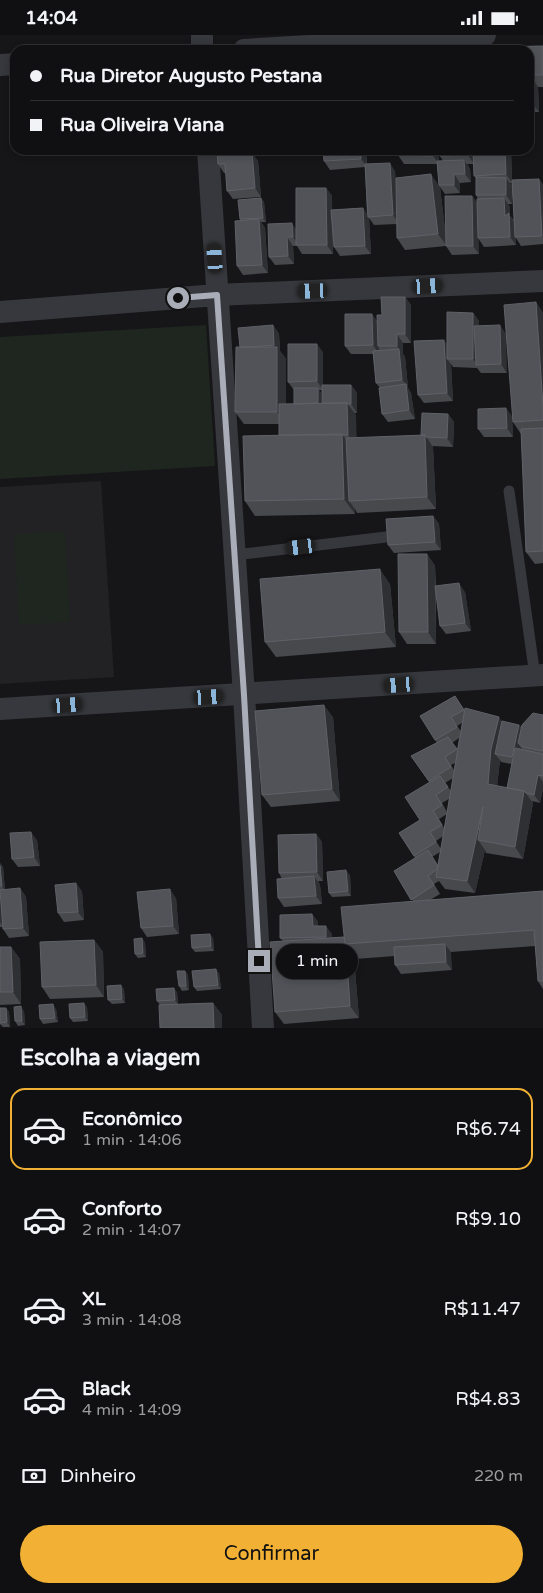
<!DOCTYPE html>
<html lang="pt">
<head>
<meta charset="utf-8">
<style>
	body { margin:0; font-family:"Varela Round",sans-serif; background:#19191b; color:#f1f3f6; height:100vh; display:flex; flex-direction:column; font-size:19px; white-space:nowrap }
	* { box-sizing:border-box; margin:0 }
	p { font-size:16px; color:#9c9d9f }
	.icon { flex:none; width:28px; height:28px; fill:none; stroke:currentColor; stroke-width:2; stroke-linecap:round; stroke-linejoin:round }
	.map { position:relative; height:993px; overflow:hidden }
	.drawer { display:flex; flex-direction:column; background:#101012; flex:1 }
	.drawer>* { flex:none }
	.banner { position:absolute; left:10px; top:10px; width:524px; height:110px; border-radius:15px; box-shadow:0 2px 8px #0003,0 0 0 1px #303032; display:grid; align-content:center; height:110px; padding:0 20px; background:#101012 }
	.end { position:absolute; width:22px; height:22px; margin:-11px; border:6px solid #a8adb8; background:#111; box-shadow:0 0 0 2px #111 }
	.from { border-radius:50% }
	.bubble { position:absolute; height:35px; border-radius:18px; background:#101012; box-shadow:0 2px 8px #0003,0 0 0 1px #303032; font-size:16px; font-weight:600; line-height:35px; text-align:center }
	.car { position:absolute; width:15px; height:30px; margin:-15px -8px; border-radius:6px; box-shadow:0 0 4px 1px #0007; background:linear-gradient(#222 24%,#8ab4d8 0 40%,#222 0 76%,#8ab4d8 0 86%,#222 0) }
	.banner b { display:flex; align-items:center; gap:18px; height:48px; font-size:19px }
	.banner b+b { border-top:1px solid #303032 }
	.banner i { width:12px; height:12px; background:#f1f3f6 }
	ul { padding:0; list-style:none }
	li { display:flex; align-items:center; gap:15px; height:82px; margin:0 10px 8px; padding:0 10px; border:2px solid transparent; border-radius:15px }
	li div { flex:1 }
	li b { display:block; font-size:19px }
	li em { font-style:normal; font-weight:600 }
	li.selected { border-color:#f2b134 }
	li>.icon { width:45px; height:45px; stroke-width:1.5 }
	h2 { padding:0 20px; font-size:22px; line-height:60px }
	.pay { display:flex; align-items:center; gap:12px; height:55px; padding:0 20px; font-size:19px }
	.pay p { margin-inline-start:auto }
	.primary-button { display:flex; gap:10px; margin-top:auto; padding:10px 20px }
	.primary-button a { flex:1; height:58px; border-radius:30px; background:#f2b134; color:#111; font-size:20px; font-weight:600; line-height:58px; text-align:center }
	.status { display:flex; justify-content:space-between; align-items:center; height:35px; padding:0 25px; background:#101012; direction:ltr }
	.status svg { height:14px; fill:currentColor }
	.map>svg:first-child { display:block }
</style>
</head>
<body>
<div class="status"><b>14:04</b><svg viewBox="0 0 49 12"><path d="M0 12V9h3v3zM5 12V6h3v6zM10 12V3h3v9zM15 12V0h3v12zM26 1h20v11H26zM47 4h2v5h-2z"/></svg></div>
<div class="map">
<svg width="543" height="993" viewBox="0 0 543 993">
	<rect width="100%" height="100%" fill="#161618"/>
	<!-- built -->
	<path fill="#222225" d="M101 446 114 642 0 649V452Z"/>
	<!-- green -->
	<path fill="#1e261f" d="M206 290 215 431 0 444V302Z
		M65 496 70 587 19 590 14 499Z"/>
	<g fill="none" stroke-linecap="round" stroke-linejoin="round">
		<!-- service -->
		<path stroke="#37383d" stroke-width="11" d="M509 456 535 641
			M235 520 386 502"/>
		<!-- minor -->
		<path stroke="#37383d" stroke-width="22" d="M202 0V15
			M244 15 485 0
			M0 30 15 29
			M208 115 244 660 263 993
			M0 277 217 260 543 246
			M0 674 543 640"/>
	</g>
	<!-- wall -->
	<path fill="#47494d" fill-rule="evenodd" d="M543 11V52H538L539 77H529V15Z
		M366 115 367 129 395 136 396 152 439 150 437 129H404L398 120V115H439V126H443L440 121 511 115 512 145 539 144 543 150V209L521 211 516 203V210L484 212 478 203 479 219 452 220 446 211 405 215 397 203V189L374 190 369 183 371 219 340 221 334 212 333 197V219H302L297 211H293L294 229 275 230 269 222 296 194 326 153 332 161V175L363 173 367 180 365 132 330 135 324 126ZM467 129H474V141L476 143V160L478 164 477 168 472 161 446 203 440 152 445 159 460 158V148L471 147 470 134ZM510 148H512L514 185 510 181V172L508 169H512V151Z
		M247 118 258 126 261 162 233 164 227 156 226 138H224L218 129Z
		M261 163 264 167 266 187H261L265 193 268 238 243 240 237 231 240 184Z
		M405 262 411 270V308H403V319L405 322 408 353 411 358 415 384 388 387 382 379 380 353 376 348 373 319H351L345 311 377 286 382 280Z
		M536 267 543 278V528L535 529 526 517 521 399 513 387 512 382 513 402H484L478 394 512 381Z
		M473 278 479 286V291L507 338H481L477 333 453 332 451 329 453 366 424 368 418 360 447 310Z
		M273 290 279 299 280 316 286 324V369H294V355L288 347 323 317V350H351L357 358V378H354L356 380V403L421 400 448 379 454 387 453 412 432 411 433 412 436 474 357 478 355 474V479L255 481 245 466 279 400V389H244L235 377 240 312ZM319 355H322V368H321V358Z
		M433 481 439 489 441 515 394 518 388 510Z
		M427 519 435 531 436 551 465 557 471 596 446 599 440 591 436 558V609H407L399 597Z
		M390 549 396 612 276 622 265 607Z
		M455 661 464 675 502 686 519 690 521 692 543 680V754L540 768 532 766 533 768 523 824 486 818 485 815 475 858 445 854 439 846 434 849 440 859 430 865 543 856V954L538 946 535 911 450 917 452 935 401 939 395 930V921L355 924 354 923 359 983 284 989 275 977 283 906 280 903 312 879 318 887V891L332 899V902H344L413 866 394 836 415 823 399 798 420 785 429 747 411 721 437 708 420 681ZM462 688 461 696 457 691ZM459 703 457 715 452 708ZM500 725 501 727 512 729 507 753 497 751ZM455 728 454 735 451 730ZM453 743 451 756 445 748ZM449 764 447 777 442 768ZM447 779 444 793 439 784ZM443 801 441 814 436 806ZM440 817 438 830 432 822Z
		M333 682 340 766 271 772 262 760Z
		M316 799 322 807 323 846H318L320 850 322 869 284 872 278 863 282 844 279 838Z
		M37 805 40 831 18 832 12 824Z
		M0 828 3 832 5 855 20 853 26 862 29 901 9 903 3 894V892H0V863L1 864 0 856Z
		M350 840 351 861 332 862 329 858Z
		M82 856 84 885 64 887 58 878Z
		M176 863 179 899 147 902 141 893Z
		M142 903 145 908 146 922 138 923 135 919Z
		M213 903 214 916 195 917 192 913Z
		M94 905 103 917 104 962 50 964 42 952Z
		M0 912H11L20 924 21 969 0 970Z
		M185 936 188 940 189 955 182 956 179 951Z
		M219 938 221 954 197 956 194 952Z
		M124 954 125 968 112 969 108 965Z
		M177 957 178 969 213 968 222 980V993H160V970L157 966Z
		M87 972 88 986 73 987 70 983Z
		M0 973H6L9 977 10 992H3L0 989Z
		M56 974 58 987 43 989 40 984Z
		M24 976 25 990 18 991 15 986Z"/>
	<!-- shaded-wall -->
	<path fill="#2f3033" d="M530 40 538 52 539 77 530 65Z
		M361 115H366L367 132 361 124Z
		M433 115H439V129L433 121Z
		M468 115H473L474 129 468 120Z
		M505 115H511L512 148 506 139Z
		M252 117 258 126 261 162 255 153Z
		M464 125 470 134 471 147 465 139Z
		M390 128 395 136 399 189 393 180Z
		M431 139 440 152 447 211 438 199Z
		M454 139 460 148V158L454 150Z
		M506 143 512 151V169L506 160Z
		M539 144 543 150V202L542 201Z
		M326 153 332 161 333 219 327 210Z
		M472 161 478 169 479 219 473 211Z
		M261 163 264 167 266 187 263 183Z
		M504 163 510 172V181L515 187V202L516 203V210L510 202 505 181Z
		M363 173 369 181 368 182 369 183 371 219 365 211Z
		M259 184 265 193 268 238 262 230Z
		M292 188 298 197 299 211 293 202Z
		M287 202 293 211 294 229 288 221Z
		M405 262 411 270V308L405 299Z
		M536 267 543 278V371Z
		M473 278 479 286V330H477L473 324Z
		M372 279 378 287V311L379 313V319L373 310Z
		M273 290 279 299 280 316 286 324V389L277 377V314L274 310Z
		M500 290 506 299 507 338 501 329Z
		M397 299 403 308V319L405 322 408 353 411 358 415 384 409 375 406 349 402 345 399 314 397 311Z
		M444 305 450 313 447 324 451 329 453 366 447 358Z
		M317 309 323 317V355L317 346Z
		M351 350 357 358V378L351 369Z
		M318 353 321 358V378L318 374Z
		M347 368 356 380 357 412 348 400Z
		M506 373 512 381 513 402 507 393Z
		M448 379 454 387 453 412 447 403Z
		M342 399 353 414 349 466 355 474V479L344 464Z
		M425 400 433 412 436 474 427 462Z
		M433 481 439 489 441 515 435 507Z
		M427 519 435 531 436 609 428 597Z
		M380 534 390 549 396 612 385 597Z
		M459 548 465 557 471 596 465 588Z
		M324 670 333 682 340 766 332 754Z
		M499 682 507 694 495 719 500 725 496 761 488 749 491 714Z
		M519 690 525 699 518 708 522 714 518 730 512 722Z
		M538 740 543 747V754L540 768 534 760Z
		M524 756 533 768 523 824 515 812Z
		M483 772 478 805 485 815 475 858 467 846Z
		M31 797 37 805 40 831 34 822Z
		M316 799 322 807 323 846 317 837Z
		M0 828 3 832 5 856 2 851Z
		M346 835 350 840 351 861 348 856Z
		M314 841 320 850 322 869 316 861Z
		M76 848 82 856 84 885 78 877Z
		M20 853 26 862 29 901 23 893Z
		M170 854 176 863 179 899 173 891Z
		M0 863 1 864 3 892 0 887Z
		M312 879 318 887V900L313 891Z
		M326 891 332 899V910L326 902Z
		M210 899 213 903 214 916 211 911Z
		M142 903 145 908 146 922 143 918Z
		M94 905 103 917 104 962 96 950Z
		M445 909 451 917 452 935 446 927Z
		M346 911 354 923 359 983 350 971Z
		M11 912 20 924 21 969 13 957Z
		M216 934 219 938 221 954 218 950Z
		M185 936 188 940 189 955 186 951Z
		M121 950 124 954 125 968 122 964Z
		M174 953 177 957 178 969 175 965Z
		M84 968 87 972 88 986 85 982Z
		M213 968 222 980V993H214Z
		M53 969 56 974 58 987 55 983Z
		M21 971 24 976 25 990 22 986Z
		M6 973 9 977 10 992 7 987Z"/>
	<!-- building -->
	<path fill="#525359" stroke="#5f6168" d="M543 11V40H530V65H529V15H495V12Z
		M217 115H244V118L252 117 255 153 227 156 225 129H218Z
		M323 115H361V124L324 126Z
		M398 115H433V121L398 120Z
		M439 115H468V120L440 121Z
		M473 115H505L506 139 474 141Z
		M464 125 465 139H454V150H439L437 126Z
		M390 128 393 180 368 182 365 129Z
		M431 139 438 199 397 203 396 143Z
		M476 142 506 143V160H476Z
		M539 144 542 201 515 202 512 145Z
		M296 153H326L327 210H296Z
		M445 161H472L473 211H446Z
		M261 163 263 183 240 184 238 165Z
		M504 163 505 181 509 178 510 202 478 203 477 164Z
		M363 173 365 211 334 212 331 175Z
		M259 184 262 230 237 231 235 186Z
		M292 188 293 202H287L288 221 269 222 268 189Z
		M381 262H405V299H397V311H378L377 280H382Z
		M536 267 543 371V385L513 387 504 270Z
		M447 277 473 278V324H447Z
		M345 279H372L373 310 345 311Z
		M273 290 274 310 252 312H240L238 293Z
		M500 290 501 329 476 330 474 291Z
		M444 305 447 358 418 360 414 306Z
		M288 309H317V346L288 347Z
		M236 312H277V377H235Z
		M399 314 402 345 376 348 373 316Z
		M406 349 409 375 382 379 379 353Z
		M322 350H351V369H348L347 368H322Z
		M294 353H318V368L294 369Z
		M347 368 348 400H279V369Z
		M506 373 507 393 478 394V374Z
		M422 378 448 379 447 403 426 402 425 400H421Z
		M543 393V516L526 517 521 394Z
		M342 399 344 464 245 466 243 401Z
		M425 400 427 462 349 466 346 403Z
		M433 481 435 507 388 510 386 484Z
		M398 519H427L428 597H399Z
		M380 534 385 597 265 607 260 544Z
		M459 548 465 588 440 591 435 551Z
		M455 661 464 675 451 682 457 692 435 705 420 681Z
		M324 670 332 754 262 760 255 676Z
		M465 673 499 682 491 714 488 749 524 756 515 812 478 805 483 772 467 846 436 842Z
		M533 678 543 680V716L523 712 518 708 522 690Z
		M502 686 519 690 512 722 495 719Z
		M448 702 457 714 445 722 451 732 429 746 411 721Z
		M515 713 543 719V741L538 740 534 760 526 758 524 756 507 753Z
		M440 741 448 752 436 760 442 770 433 776 442 790 430 797 436 807 414 821 399 798 420 785 405 762Z
		M31 797 34 822 12 824 10 798Z
		M316 799 317 837 279 838 278 800Z
		M428 815 438 831 437 834 428 841 434 850 411 865 394 836Z
		M0 831 2 851H0Z
		M346 835 348 856 329 858 327 837Z
		M314 841 316 861 278 863 277 844Z
		M76 848 78 877 58 878 55 850Z
		M20 853 23 893 3 894 0 855Z
		M170 854 173 891 141 893 137 857Z
		M543 856V946H538L534 895 345 909 341 872Z
		M312 879 313 891H326V902L280 903V880Z
		M210 899 211 911 192 913 191 900Z
		M344 902 345 909 346 911 350 971 275 977 270 907Z
		M142 903 143 918 135 919 134 904Z
		M94 905 96 950 42 952 40 907Z
		M445 909 446 927 395 930 394 912Z
		M0 912H11L13 957H0Z
		M216 934 218 950 194 952 192 936Z
		M177 936H185L186 951H179Z
		M121 950 122 964 108 965 107 951Z
		M174 953 175 965 157 966 156 954Z
		M84 968 85 982 70 983 69 969Z
		M213 968 214 993H160L159 970Z
		M53 969 55 983 40 984 39 970Z
		M21 971 22 986H15L14 972Z
		M0 973H6L7 987 0 988Z"/>
	<g fill="none" stroke-linecap="round" stroke-linejoin="round">
		<!-- route -->
		<path stroke="#a8adb8" stroke-width="6" d="M178 263 217 260 244 660 259 926"/>
	</g>
</svg>
<i class="end from" style="left:178px;top:263px"></i>
<i class="end" style="left:259px;top:926px"></i>
<div class="bubble" style="left:276px;top:909px;width:82px">1 min</div>
<i class="car" style="left:215px;top:223px;rotate:356deg"></i>
<i class="car" style="left:428px;top:251px;rotate:87deg"></i>
<i class="car" style="left:313px;top:256px;rotate:268deg"></i>
<i class="car" style="left:301px;top:512px;rotate:263deg"></i>
<i class="car" style="left:399px;top:650px;rotate:266deg"></i>
<i class="car" style="left:209px;top:662px;rotate:87deg"></i>
<i class="car" style="left:68px;top:670px;rotate:86deg"></i>
<div class="banner">
<b><i class="from"></i>Rua Diretor Augusto Pestana</b>
<b><i></i>Rua Oliveira Viana</b>
</div>
</div>
<section class="drawer">
<h2>Escolha a viagem</h2>
<ul>
<li class="selected"><svg class="icon" aria-label="car" viewBox="0 0 24 24"><path d="M5 17H2v-5l4-1 3-4h7l3 4 3 1v5h-3M9 17h6M6 11h13"/><circle cx="7" cy="17" r="2"/><circle cx="17" cy="17" r="2"/></svg><div><b>Econômico</b><p>1 min · 14:06</p></div><em>R$6.74</em></li>
<li><svg class="icon" aria-label="car" viewBox="0 0 24 24"><path d="M5 17H2v-5l4-1 3-4h7l3 4 3 1v5h-3M9 17h6M6 11h13"/><circle cx="7" cy="17" r="2"/><circle cx="17" cy="17" r="2"/></svg><div><b>Conforto</b><p>2 min · 14:07</p></div><em>R$9.10</em></li>
<li><svg class="icon" aria-label="car" viewBox="0 0 24 24"><path d="M5 17H2v-5l4-1 3-4h7l3 4 3 1v5h-3M9 17h6M6 11h13"/><circle cx="7" cy="17" r="2"/><circle cx="17" cy="17" r="2"/></svg><div><b>XL</b><p>3 min · 14:08</p></div><em>R$11.47</em></li>
<li><svg class="icon" aria-label="car" viewBox="0 0 24 24"><path d="M5 17H2v-5l4-1 3-4h7l3 4 3 1v5h-3M9 17h6M6 11h13"/><circle cx="7" cy="17" r="2"/><circle cx="17" cy="17" r="2"/></svg><div><b>Black</b><p>4 min · 14:09</p></div><em>R$4.83</em></li>
</ul>
<div class="pay"><svg class="icon" aria-label="cash" viewBox="0 0 24 24"><path d="M3 7h18v10H3z"/><circle cx="12" cy="12" r="2"/></svg>Dinheiro<p>220 m</p></div>
<div class="primary-button"><a>Confirmar</a></div>
</section>
</body>
</html>
